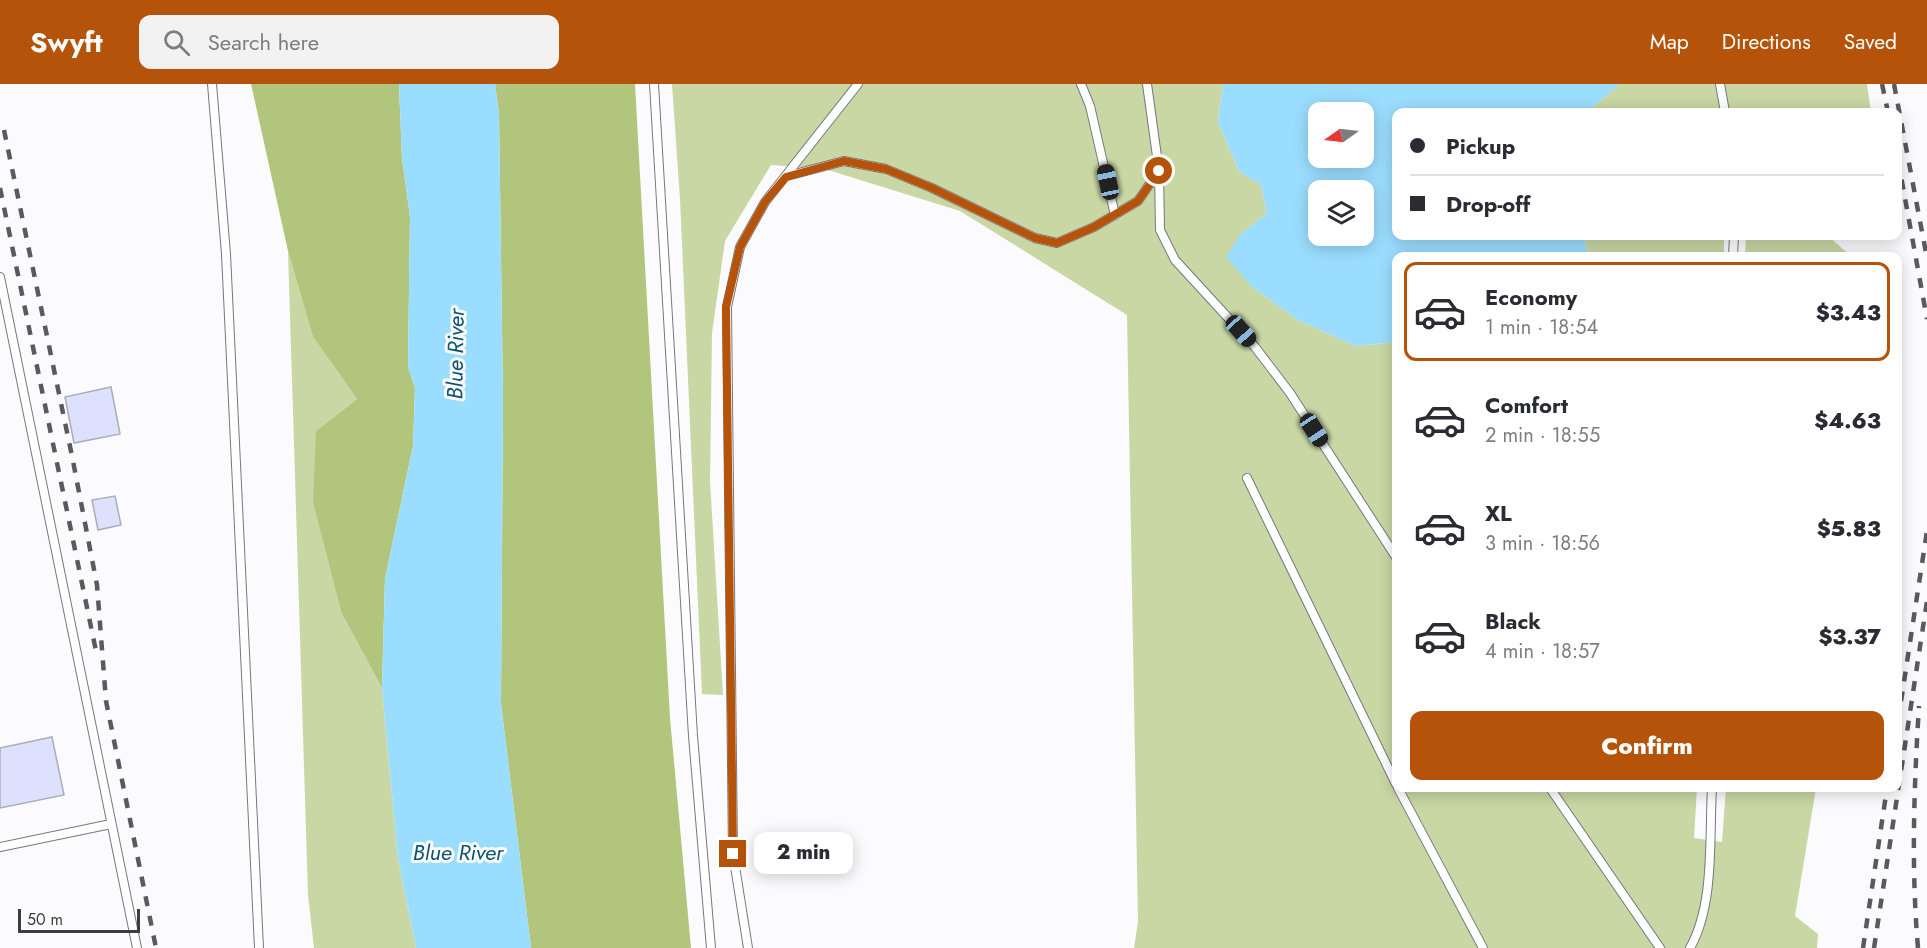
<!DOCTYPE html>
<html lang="en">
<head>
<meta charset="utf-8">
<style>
	body { margin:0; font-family:Jost,sans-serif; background:#f2f2f3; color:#2b2b33; height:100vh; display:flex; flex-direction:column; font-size:22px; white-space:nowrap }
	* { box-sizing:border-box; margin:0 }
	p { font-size:20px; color:#7c7c81 }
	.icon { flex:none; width:33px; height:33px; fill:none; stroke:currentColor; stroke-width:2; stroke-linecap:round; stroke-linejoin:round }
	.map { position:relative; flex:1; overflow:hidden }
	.drawer { position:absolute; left:1392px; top:168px; width:510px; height:540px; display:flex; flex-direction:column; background:#fff; border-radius:12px; box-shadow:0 3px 15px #0003 }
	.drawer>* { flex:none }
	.hud { position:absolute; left:1392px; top:24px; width:510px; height:132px; border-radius:12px; box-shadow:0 3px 15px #0003; display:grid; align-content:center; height:132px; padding:0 18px; background:#fff }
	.needle { width:39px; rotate:256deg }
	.tools { position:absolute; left:1308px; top:18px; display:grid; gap:12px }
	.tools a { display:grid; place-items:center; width:66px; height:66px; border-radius:12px; background:#fff; box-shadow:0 3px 15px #0003; font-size:30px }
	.scale { position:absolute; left:18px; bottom:15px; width:122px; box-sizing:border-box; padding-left:6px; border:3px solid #3c3c41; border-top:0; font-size:16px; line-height:21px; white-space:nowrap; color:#3c3c41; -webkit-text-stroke:4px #fbfbfe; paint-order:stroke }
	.end { position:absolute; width:27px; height:27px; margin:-14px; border:8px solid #b45309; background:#fff; box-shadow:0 0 0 3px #fff }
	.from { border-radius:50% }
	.bubble { position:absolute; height:42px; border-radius:12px; background:#fff; box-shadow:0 3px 15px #0003; font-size:20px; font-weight:800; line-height:42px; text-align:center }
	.car { position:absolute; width:18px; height:36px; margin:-18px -9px; border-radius:8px; box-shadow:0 0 4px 2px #0007; background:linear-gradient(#222 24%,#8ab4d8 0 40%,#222 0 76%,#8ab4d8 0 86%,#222 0) }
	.hud b { display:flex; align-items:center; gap:21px; height:57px; font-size:22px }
	.hud b+b { border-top:2px solid #e1e1e2 }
	.hud i { width:15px; height:15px; background:#2b2b33 }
	ul { padding:10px 0 0; list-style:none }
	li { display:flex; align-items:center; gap:18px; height:99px; margin:0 12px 9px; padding:0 6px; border:3px solid transparent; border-radius:12px }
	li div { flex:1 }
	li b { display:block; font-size:22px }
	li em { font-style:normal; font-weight:800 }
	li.current { border-color:#b45309 }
	li>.icon { width:54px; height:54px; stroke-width:1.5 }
	.cta { display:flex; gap:12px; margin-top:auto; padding:12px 18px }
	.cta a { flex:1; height:69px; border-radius:12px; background:#b45309; color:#fff; font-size:24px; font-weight:800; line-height:69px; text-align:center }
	header { display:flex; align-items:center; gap:36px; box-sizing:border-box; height:84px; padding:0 30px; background:#b45309; color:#fff }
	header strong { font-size:28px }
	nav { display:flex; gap:33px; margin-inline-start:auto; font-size:21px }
	.search { width:420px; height:54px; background:#f2f2f3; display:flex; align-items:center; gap:15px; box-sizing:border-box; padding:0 21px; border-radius:12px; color:#7c7c81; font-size:22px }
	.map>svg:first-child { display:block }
</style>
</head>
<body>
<header>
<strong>Swyft</strong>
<div class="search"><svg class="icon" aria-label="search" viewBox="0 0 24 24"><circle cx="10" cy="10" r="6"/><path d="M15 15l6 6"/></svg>Search here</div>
<nav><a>Map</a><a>Directions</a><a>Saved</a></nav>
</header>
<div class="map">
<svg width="1927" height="864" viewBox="0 0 1927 864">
	<rect width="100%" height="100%" fill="#fbfbfe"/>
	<!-- green -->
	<path fill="#c8d7a4" d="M672 0H1223L1218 38 1239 87 1261 101 1267 129 1240 151 1252 203 1298 236 1355 262 1396 258V704H1697L1694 754 1722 758 1726 704H1816L1795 832 1818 850 1817 864H1134L1138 838 1127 231 960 127 825 85 771 81 725 157 712 249 710 397 723 611 702 610 680 115Z
		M1620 0H1867L1871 28H1587Z
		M1584 152H1730L1724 156V172H1588Z
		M1746 152H1828L1851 172H1745Z
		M288 167 313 253 357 315 316 347 342 530 382 604 398 775 416 864H314L308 811Z"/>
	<!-- forest -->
	<path fill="#b1c67c" d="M251 0H399L402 74 410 133 408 283 415 304 413 362 385 495 382 604 342 530 313 418 316 347 357 315 313 253 288 167Z
		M495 0H635L670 634 691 864H531L501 620 503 316 499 31Z"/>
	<!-- water -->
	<path fill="#9bddfe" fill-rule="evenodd" d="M399 0H495L499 31 503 316 501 620 531 864H416L398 775 382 604 385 495 413 362 415 304 408 283 410 133 402 74Z
		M1223 0H1620L1587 28H1396V152H1584L1588 172H1396V258L1355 262 1298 236 1252 203 1226 173 1240 151 1267 129 1261 101 1239 87 1218 38ZM1318 28H1364V74H1318ZM1318 106H1364V152H1318Z"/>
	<!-- building -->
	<path fill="#dde1fe" stroke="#acadb8" stroke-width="1.5" d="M111 303 120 350 74 359 65 313Z
		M115 412 121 441 98 446 92 416Z
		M52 653 64 711 0 724V664Z"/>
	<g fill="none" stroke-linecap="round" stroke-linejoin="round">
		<!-- lane casing -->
		<g stroke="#757781" stroke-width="10">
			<path id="lane" d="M212 0 226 170 259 864
				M654 0 693 652 711 864
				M1081 0 1090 22 1115 131
				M1147 0 1159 87 1160 146 1175 176 1255 263 1290 309 1396 473
				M1720 0 1725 28
				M787 92 844 77 886 85 932 104 1035 154 1057 159 1094 143 1138 117 1158 88
				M1733 172 1734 152
				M0 193 137 864
				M1247 394 1396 700
				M1398 704 1483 864
				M1550 704 1660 864
				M0 763 111 740
				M748 864 733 770 727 223 740 163 765 118 858 0
				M1690 864C1715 820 1709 753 1712 704"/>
		</g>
		<!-- lane -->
		<use href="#lane" stroke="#fff" stroke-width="8"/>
		<!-- rail -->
		<path stroke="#59595e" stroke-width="4.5" stroke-dasharray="10 10" stroke-linecap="butt" d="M1882 0 1888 28
			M1894 0 1927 174
			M4 46 72 372 97 501 106 617 156 864
			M1898 76 1927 235
			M0 104 96 567
			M1898 637 1927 447
			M1863 864 1887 704
			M1874 864 1927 517
			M1918 864C1911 783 1914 703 1919 622"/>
	</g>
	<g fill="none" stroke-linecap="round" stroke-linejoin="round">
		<!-- route -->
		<path stroke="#b45309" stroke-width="8" d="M733 770 726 223 740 163 765 118 786 93 844 77 886 85 932 104 1035 154 1057 159 1094 143 1138 117 1159 87"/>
	</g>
	<g text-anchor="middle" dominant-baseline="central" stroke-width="6" stroke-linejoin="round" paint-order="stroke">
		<!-- water labels -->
		<g font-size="22" font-style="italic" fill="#0e5470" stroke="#fbfbfe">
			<text transform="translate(455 270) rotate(-89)">Blue River</text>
			<text x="458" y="768">Blue River</text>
		</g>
	</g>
</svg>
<div class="tools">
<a><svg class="needle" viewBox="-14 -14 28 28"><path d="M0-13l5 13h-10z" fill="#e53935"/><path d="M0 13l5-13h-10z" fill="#7c7c81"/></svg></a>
<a><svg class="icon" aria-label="layers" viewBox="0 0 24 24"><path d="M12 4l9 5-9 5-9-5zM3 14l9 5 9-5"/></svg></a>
</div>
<div class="scale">50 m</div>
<i class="end from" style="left:1159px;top:87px"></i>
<i class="end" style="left:733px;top:770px"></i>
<div class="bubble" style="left:754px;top:748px;width:99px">2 min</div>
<i class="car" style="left:1108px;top:98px;rotate:348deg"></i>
<i class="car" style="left:1241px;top:247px;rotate:138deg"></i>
<i class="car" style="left:1314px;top:346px;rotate:147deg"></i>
<div class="hud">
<b><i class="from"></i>Pickup</b>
<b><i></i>Drop-off</b>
</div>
<section class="drawer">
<ul>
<li class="current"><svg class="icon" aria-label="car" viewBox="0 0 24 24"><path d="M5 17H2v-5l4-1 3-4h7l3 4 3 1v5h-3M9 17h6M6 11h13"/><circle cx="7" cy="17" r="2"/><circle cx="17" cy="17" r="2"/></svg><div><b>Economy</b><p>1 min · 18:54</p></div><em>$3.43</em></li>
<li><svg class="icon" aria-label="car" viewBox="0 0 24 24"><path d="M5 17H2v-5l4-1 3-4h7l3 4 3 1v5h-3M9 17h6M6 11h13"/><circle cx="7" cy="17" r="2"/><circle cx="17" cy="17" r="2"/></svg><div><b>Comfort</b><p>2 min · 18:55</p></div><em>$4.63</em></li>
<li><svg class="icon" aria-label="car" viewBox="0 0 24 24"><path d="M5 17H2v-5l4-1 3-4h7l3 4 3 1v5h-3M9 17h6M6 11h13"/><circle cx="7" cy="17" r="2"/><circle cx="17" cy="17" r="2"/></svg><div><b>XL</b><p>3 min · 18:56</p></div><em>$5.83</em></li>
<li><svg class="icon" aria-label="car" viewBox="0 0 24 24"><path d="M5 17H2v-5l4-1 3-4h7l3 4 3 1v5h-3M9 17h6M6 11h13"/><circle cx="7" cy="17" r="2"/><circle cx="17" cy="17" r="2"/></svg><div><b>Black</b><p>4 min · 18:57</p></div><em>$3.37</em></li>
</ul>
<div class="cta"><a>Confirm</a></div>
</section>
</div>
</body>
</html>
